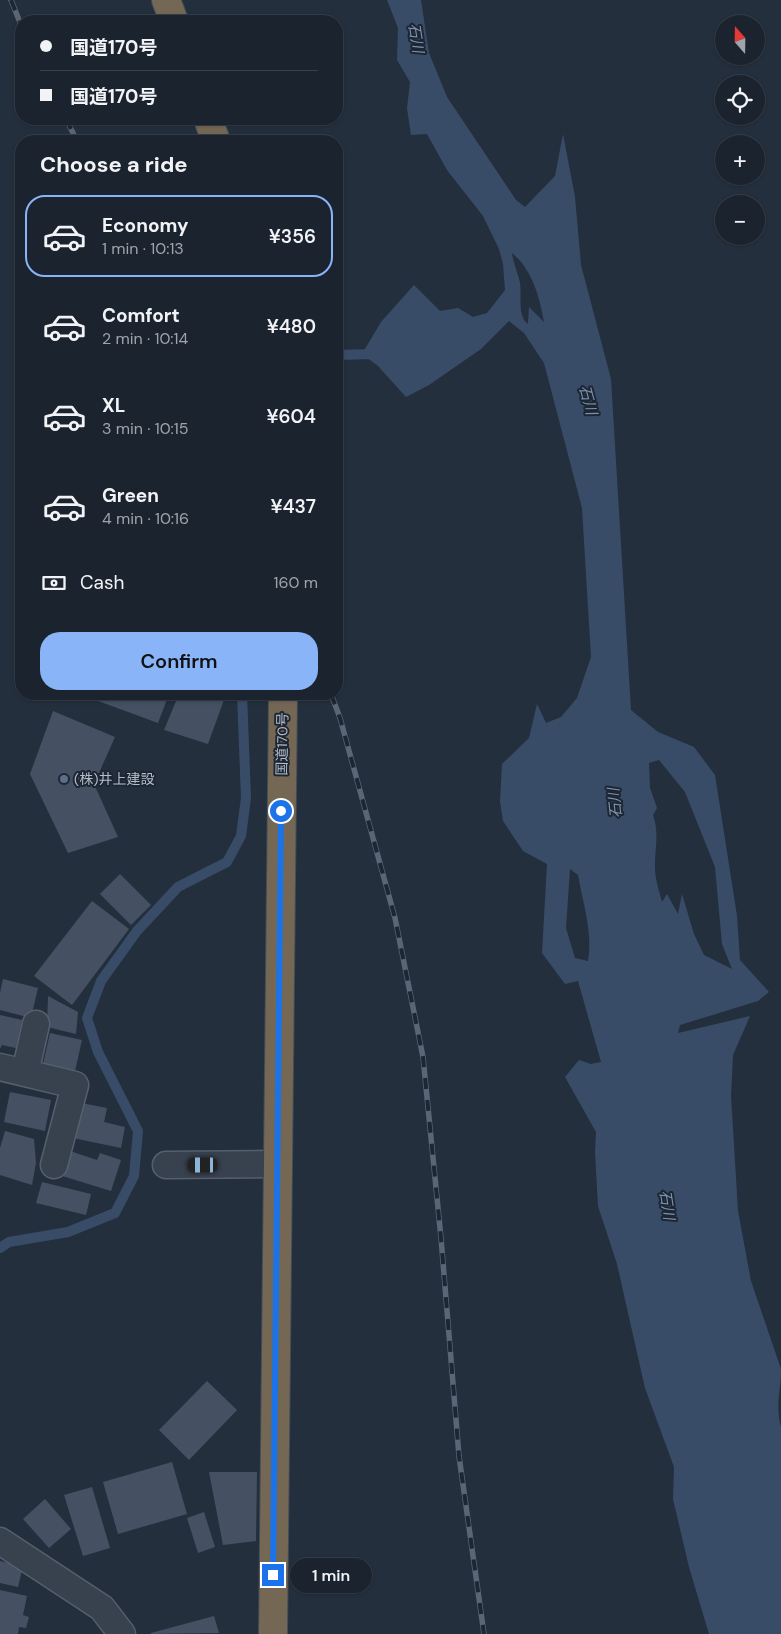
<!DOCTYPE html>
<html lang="en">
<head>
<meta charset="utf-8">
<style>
	body { margin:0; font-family:"DM Sans","Noto Sans JP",sans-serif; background:#282f3a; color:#f1f3f6; height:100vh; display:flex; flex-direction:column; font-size:19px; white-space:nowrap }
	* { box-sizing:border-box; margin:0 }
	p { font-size:16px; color:#a0a4aa }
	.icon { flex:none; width:28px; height:28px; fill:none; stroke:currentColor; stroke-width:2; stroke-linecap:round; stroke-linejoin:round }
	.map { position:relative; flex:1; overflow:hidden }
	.sheet { position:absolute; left:15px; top:135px; width:328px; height:565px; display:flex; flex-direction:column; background:#1b232e; border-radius:20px; box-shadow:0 1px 4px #0004,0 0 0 1px #39404a }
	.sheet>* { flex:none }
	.banner { position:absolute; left:15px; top:15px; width:328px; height:110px; border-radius:20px; box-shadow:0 1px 4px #0004,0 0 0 1px #39404a; display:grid; align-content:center; height:110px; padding:0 25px; background:#1b232e }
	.needle { width:32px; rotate:340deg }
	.buttons { position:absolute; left:715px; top:15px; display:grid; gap:10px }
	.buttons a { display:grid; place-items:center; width:50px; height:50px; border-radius:50%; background:#1b232e; box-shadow:0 1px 4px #0004,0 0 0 1px #39404a; font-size:25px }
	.end { position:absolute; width:22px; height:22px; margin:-11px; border:6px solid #1a73e8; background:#fff; box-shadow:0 0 0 2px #fff }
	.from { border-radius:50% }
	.bubble { position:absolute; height:35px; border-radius:18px; background:#1b232e; box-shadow:0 1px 4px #0004,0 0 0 1px #39404a; font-size:16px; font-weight:600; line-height:35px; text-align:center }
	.car { position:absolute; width:15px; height:30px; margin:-15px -8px; border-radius:6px; box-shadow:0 0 4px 1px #0007; background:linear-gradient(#222 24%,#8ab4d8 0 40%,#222 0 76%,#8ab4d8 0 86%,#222 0) }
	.banner b { display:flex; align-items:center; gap:18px; height:48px; font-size:19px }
	.banner b+b { border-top:1px solid #39404a }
	.banner i { width:12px; height:12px; background:#f1f3f6 }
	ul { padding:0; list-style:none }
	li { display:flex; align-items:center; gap:15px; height:82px; margin:0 10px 8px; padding:0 15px; border:2px solid transparent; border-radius:20px }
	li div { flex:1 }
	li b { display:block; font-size:19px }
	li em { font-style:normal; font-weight:600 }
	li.current { border-color:#8ab4f8 }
	li>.icon { width:45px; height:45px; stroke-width:1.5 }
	h2 { padding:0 25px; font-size:22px; line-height:60px }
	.pay { display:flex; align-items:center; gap:12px; height:55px; padding:0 25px; font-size:19px }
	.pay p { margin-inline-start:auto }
	.action { display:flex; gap:10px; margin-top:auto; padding:10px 25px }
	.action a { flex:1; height:58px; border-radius:20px; background:#8ab4f8; color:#111; font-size:20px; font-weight:600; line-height:58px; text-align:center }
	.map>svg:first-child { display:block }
</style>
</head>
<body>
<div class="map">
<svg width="781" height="1634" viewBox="0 0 781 1634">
	<rect width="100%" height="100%" fill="#242f3e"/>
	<!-- water -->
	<path fill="#394c67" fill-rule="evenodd" d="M387 0H421L429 53 447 97 516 200 525 207 555 176 563 134 575 197 581 265 611 379 631 710 658 732 694 747 715 775 737 916 740 960 769 992 758 1001 680 1025 678 1033 750 1016 733 1055 731 1096 738 1211 751 1281 781 1369C781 1390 775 1406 781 1427V1634H709L689 1567 673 1499 674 1467 645 1388 617 1264 598 1206 595 1152 596 1132 565 1077 579 1060 591 1064 601 1062 578 981 565 984 542 953 547 864 523 851 503 821 500 801 502 764 529 738 537 704 546 723 561 717 577 698 591 657 582 508 544 363 524 333 509 321 481 349 429 385 406 397 378 366 362 354 381 322 414 285 440 311 458 308 473 317 487 313 505 290 503 264 499 249 483 216 447 170 427 134 411 135 407 108 410 82 397 60 398 28ZM512 253C532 269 540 298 544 322L529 307 528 324C517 317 522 295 520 283 518 273 513 263 512 253ZM659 760 685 792 715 867 722 944 732 969 704 955 694 934 682 894 678 914 667 894 662 902C660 894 657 886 656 878 652 855 661 838 653 815L657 808 650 788 649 763ZM570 869 578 875C583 904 593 932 588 961L575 958 566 928Z"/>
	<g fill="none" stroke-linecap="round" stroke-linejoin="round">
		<!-- stream -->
		<path stroke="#394c67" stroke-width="10" d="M336 355 375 354
			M0 1248 9 1242 68 1232 115 1213 134 1176 138 1131 98 1052 87 1018 101 981 137 931 178 887 227 862 241 836 246 798 242 694"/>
	</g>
	<!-- building -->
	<path fill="#455162" d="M79 694H169L158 723Z
		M179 694H216L225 697 208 744 164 730Z
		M53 711 115 737 94 784 118 837 68 853 30 774Z
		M120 874 151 905 131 925 100 894Z
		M92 901 129 929 72 1005 34 976Z
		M3 979 38 988 31 1018 0 1010V993Z
		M48 996 78 1012 76 1034 47 1027Z
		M0 1015 22 1020 16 1048 2 1045 0 1049Z
		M50 1033 82 1040 75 1071 43 1064Z
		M10 1092 51 1100 45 1131 4 1122Z
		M81 1103 107 1108 104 1122 125 1127 121 1148 73 1138Z
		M5 1131 34 1139 36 1163 32 1185 0 1175V1148Z
		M67 1150 97 1160 100 1153 121 1160 111 1191 59 1175Z
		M42 1182 91 1194 86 1215 36 1203Z
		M207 1381 237 1410 189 1460 159 1430Z
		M172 1462 187 1514 118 1534 103 1482Z
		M209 1472H257L256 1541 223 1545Z
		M92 1487 110 1548 83 1556 64 1495Z
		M45 1499 71 1529 49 1548 23 1519Z
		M204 1512 215 1547 198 1553 187 1518Z
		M0 1561 23 1566 18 1587 0 1583Z
		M0 1590 27 1596 23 1615 29 1617 26 1628 19 1627 18 1634H0Z
		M214 1616 219 1633 151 1634V1633Z"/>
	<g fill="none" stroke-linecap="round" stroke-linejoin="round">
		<!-- street casing -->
		<g stroke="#565f6c" stroke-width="29">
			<path id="street" d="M0 1067 75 1085 54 1165
				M25 1073 36 1024
				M166 1165 277 1164
				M0 1541 102 1608 122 1634"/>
		</g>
		<!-- highway casing -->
		<g stroke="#434c59" stroke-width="30">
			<path id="highway" d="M166 0 174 21
				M208 119 216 141
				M273 1634 283 694"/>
		</g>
		<!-- street -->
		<use href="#street" stroke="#38414e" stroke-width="26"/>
		<!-- highway -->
		<use href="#highway" stroke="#746855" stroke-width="28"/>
		<!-- rail casing -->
		<g stroke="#5a6575" stroke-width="5.5">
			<path id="rail" d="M11 0 21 25
				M66 119 77 141
				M331 694 340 718 395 918 423 1057 441 1238 459 1456 484 1634"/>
		</g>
		<!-- rail -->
		<use href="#rail" stroke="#1d2633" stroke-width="4" stroke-dasharray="11" stroke-linecap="butt"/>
	</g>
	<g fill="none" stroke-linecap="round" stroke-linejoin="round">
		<!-- route -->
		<path stroke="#1a73e8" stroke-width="6" d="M273 1575 281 811"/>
	</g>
	<!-- markers -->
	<circle fill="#5c6f8a" stroke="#1d2633" stroke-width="2" cx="64" cy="779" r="5"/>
	<g text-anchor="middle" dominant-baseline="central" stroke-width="4" stroke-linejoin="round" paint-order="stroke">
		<!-- street labels -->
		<g font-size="14" fill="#b4bcc9" stroke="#1d2633">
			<text transform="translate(282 744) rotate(-89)">国道170号</text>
		</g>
		<!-- poi labels -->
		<g font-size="14" fill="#b4bcc9" stroke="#1d2633" text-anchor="start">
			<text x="74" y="779">(株)井上建設</text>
		</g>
		<!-- water labels -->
		<g font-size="15" font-style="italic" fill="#7c92b1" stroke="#1d2633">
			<text transform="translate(416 38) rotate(81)">石川</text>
			<text transform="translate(588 400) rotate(75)">石川</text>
			<text transform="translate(615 803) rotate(-96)">石川</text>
			<text transform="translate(667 1205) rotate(81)">石川</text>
		</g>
	</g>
</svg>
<div class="buttons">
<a><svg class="needle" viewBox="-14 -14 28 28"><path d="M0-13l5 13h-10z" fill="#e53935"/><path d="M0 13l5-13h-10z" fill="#a0a4aa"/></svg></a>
<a><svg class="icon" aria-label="locate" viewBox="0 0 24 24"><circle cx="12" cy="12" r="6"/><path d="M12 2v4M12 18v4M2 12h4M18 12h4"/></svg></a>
<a>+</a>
<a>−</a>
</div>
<i class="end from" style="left:281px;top:811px"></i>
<i class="end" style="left:273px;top:1575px"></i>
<div class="bubble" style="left:290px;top:1558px;width:82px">1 min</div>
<i class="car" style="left:203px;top:1165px;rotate:270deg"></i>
<div class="banner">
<b><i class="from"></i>国道170号</b>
<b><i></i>国道170号</b>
</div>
<section class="sheet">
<h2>Choose a ride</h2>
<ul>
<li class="current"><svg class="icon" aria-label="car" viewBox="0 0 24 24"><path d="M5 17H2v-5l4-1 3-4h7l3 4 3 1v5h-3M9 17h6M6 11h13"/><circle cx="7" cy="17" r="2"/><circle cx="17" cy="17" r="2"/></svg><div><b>Economy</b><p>1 min · 10:13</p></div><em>¥356</em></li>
<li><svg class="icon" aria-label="car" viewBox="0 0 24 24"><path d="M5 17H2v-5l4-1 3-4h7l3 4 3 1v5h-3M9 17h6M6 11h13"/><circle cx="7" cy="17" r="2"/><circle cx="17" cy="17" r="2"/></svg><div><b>Comfort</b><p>2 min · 10:14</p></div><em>¥480</em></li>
<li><svg class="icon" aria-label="car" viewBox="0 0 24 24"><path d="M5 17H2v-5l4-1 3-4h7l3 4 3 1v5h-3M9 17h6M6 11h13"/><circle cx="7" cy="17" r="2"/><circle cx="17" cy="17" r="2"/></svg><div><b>XL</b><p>3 min · 10:15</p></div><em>¥604</em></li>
<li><svg class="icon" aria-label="car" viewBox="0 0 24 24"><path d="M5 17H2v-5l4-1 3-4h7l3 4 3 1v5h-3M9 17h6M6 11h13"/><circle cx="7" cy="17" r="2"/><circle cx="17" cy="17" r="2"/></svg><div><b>Green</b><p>4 min · 10:16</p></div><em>¥437</em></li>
</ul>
<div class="pay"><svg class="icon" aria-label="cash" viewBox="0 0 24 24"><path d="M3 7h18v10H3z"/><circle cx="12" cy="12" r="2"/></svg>Cash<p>160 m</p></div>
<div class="action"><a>Confirm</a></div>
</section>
</div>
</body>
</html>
